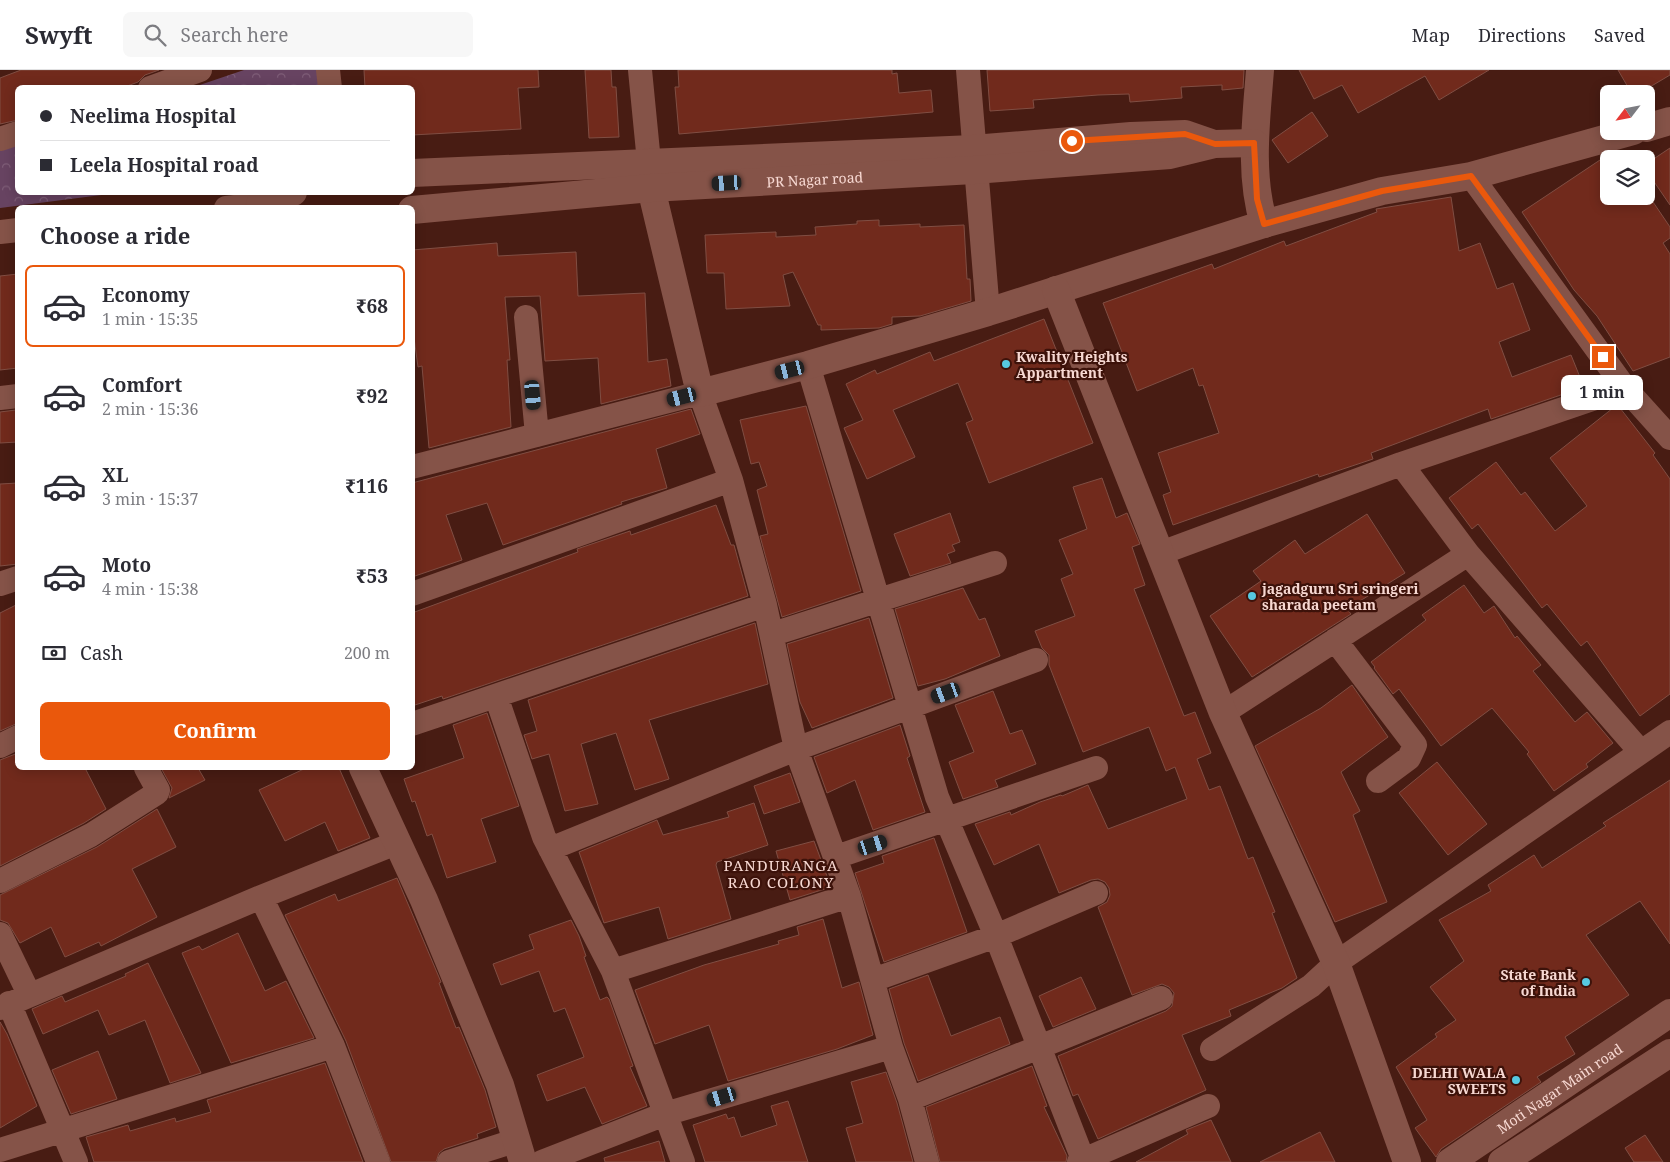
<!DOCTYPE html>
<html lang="en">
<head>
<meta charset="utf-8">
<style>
	body { margin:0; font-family:"Noto Serif",serif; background:#f7f7f7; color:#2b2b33; height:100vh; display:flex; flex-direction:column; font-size:19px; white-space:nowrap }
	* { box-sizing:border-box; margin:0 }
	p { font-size:16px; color:#7c7c81 }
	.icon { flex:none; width:28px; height:28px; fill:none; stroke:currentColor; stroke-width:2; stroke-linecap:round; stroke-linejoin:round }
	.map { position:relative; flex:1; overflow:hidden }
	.side { position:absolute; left:15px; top:135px; width:400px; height:565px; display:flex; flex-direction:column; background:#fff; border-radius:8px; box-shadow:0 2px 12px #0003 }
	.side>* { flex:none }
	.top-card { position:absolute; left:15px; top:15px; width:400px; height:110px; border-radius:8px; box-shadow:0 2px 12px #0003; display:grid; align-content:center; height:110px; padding:0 25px; background:#fff }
	.needle { width:32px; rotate:238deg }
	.controls { position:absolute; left:1600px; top:15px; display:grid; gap:10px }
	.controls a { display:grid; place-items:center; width:55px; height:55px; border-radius:8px; background:#fff; box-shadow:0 2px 12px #0003; font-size:25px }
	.end { position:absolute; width:22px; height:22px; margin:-11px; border:6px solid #ea580c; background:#fff; box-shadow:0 0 0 2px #fff }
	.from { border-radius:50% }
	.bubble { position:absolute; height:35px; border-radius:8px; background:#fff; box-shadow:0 2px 12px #0003; font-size:16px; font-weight:700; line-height:35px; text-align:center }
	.car { position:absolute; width:15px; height:30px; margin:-15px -8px; border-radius:6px; box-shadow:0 0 4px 1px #0007; background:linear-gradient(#222 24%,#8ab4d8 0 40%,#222 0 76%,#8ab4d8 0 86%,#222 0) }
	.top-card b { display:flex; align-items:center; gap:18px; height:48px; font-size:19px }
	.top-card b+b { border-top:1px solid #e1e1e2 }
	.top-card i { width:12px; height:12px; background:#2b2b33 }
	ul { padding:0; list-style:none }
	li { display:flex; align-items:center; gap:15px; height:82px; margin:0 10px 8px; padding:0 15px; border:2px solid transparent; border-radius:8px }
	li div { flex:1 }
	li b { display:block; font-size:19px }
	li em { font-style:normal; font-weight:700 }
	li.on { border-color:#ea580c }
	li>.icon { width:45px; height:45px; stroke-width:1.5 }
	h2 { padding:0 25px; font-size:22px; line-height:60px }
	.pay { display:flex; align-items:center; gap:12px; height:55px; padding:0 25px; font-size:19px }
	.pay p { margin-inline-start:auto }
	.button { display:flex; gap:10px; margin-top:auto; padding:10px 25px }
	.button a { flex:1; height:58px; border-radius:8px; background:#ea580c; color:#fff; font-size:20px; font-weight:700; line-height:58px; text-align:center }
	header { display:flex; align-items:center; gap:30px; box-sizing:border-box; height:70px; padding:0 25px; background:#fff; border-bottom:1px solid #e1e1e2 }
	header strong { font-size:24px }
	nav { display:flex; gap:28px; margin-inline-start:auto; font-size:18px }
	.search { width:350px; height:45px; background:#f7f7f7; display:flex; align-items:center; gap:12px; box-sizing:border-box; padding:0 18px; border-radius:8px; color:#7c7c81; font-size:19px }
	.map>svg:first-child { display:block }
</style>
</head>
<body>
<header>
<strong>Swyft</strong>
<div class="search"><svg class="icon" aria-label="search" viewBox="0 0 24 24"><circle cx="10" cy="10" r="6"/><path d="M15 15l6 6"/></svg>Search here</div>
<nav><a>Map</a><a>Directions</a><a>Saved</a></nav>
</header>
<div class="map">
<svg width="1670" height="1092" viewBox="0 0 1670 1092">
	<defs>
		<pattern id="park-crowns" width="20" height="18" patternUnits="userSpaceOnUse" patternTransform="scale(1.25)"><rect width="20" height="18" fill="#674361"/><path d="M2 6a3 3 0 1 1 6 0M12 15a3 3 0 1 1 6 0" fill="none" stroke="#7e5d77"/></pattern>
	</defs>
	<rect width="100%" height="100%" fill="#481c13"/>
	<!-- park -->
	<path fill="url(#park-crowns)" d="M244 0H317L319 18H191Z
		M17 75 18 122 117 123 0 138V81Z"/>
	<!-- building -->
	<path fill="#712a1c" stroke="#804e43" d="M21 0H159L145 5 138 12 122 18H18V50L0 54V8Z
		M364 0H538L539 17 518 18 521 59 412 65V18H365Z
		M585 0H611L612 17H616L619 67 589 68Z
		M678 0H892V4L897 3 899 23 931 20 933 42 679 64 675 17H679Z
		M987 0H1244L1243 18 1222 20V15L1181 17 1182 28 1130 32 1129 24 1098 25 1033 30 1034 38 990 41Z
		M1299 0H1489L1439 30 1425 6 1358 43 1342 15 1314 29Z
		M1618 0H1670V5L1638 24H1632Z
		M1312 42 1328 66 1288 93 1272 70Z
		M1670 78V135L1646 100V94Z
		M1609 84V126H1649L1670 157V168L1663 173 1670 184V287L1633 301 1597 246 1574 220 1522 142Z
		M1451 127 1459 181 1480 173 1497 219 1513 213 1530 260 1499 272 1512 307 1571 285 1584 317 1491 349 1488 339 1371 383 1373 389 1319 407 1318 404 1173 455 1163 425 1171 422 1158 383 1219 363 1203 315 1199 316 1193 298 1137 321 1103 233 1212 194 1214 199 1284 171 1286 176 1377 142 1376 139Z
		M879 150V156L920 154V157L964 155 967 209H970L971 231 920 246 892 247V254L879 258 821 260V255H818L793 202 783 205 790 236 726 239 724 203H707L705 165 776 162V167L816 165 815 157 857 154V151Z
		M497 173 498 186 576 182 578 226 645 223 648 292 667 289 671 316 601 334 598 288 545 291 540 226 505 227 510 290H507L511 357 429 378 422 296 418 297 412 253V180Z
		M18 204V298L0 300V206Z
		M1044 249 1093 373 989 413 966 353 973 350 958 313 893 340 915 387 867 409 844 358 863 350 846 314 875 300 877 304 930 282 934 291Z
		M806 336 861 521 782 547 760 466 768 464 757 420 767 416 759 392 751 394 740 350Z
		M1613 338H1620L1655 383 1653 385 1670 409V624L1640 646 1587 571 1581 576 1547 534 1542 538 1478 454 1472 459 1449 428 1496 392 1521 425 1525 422 1555 461 1587 436 1550 388Z
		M691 339 700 364 656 379 667 418 621 432 622 434 503 475 487 433 446 445 462 490 412 507V413Z
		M16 340 18 372 0 373V342Z
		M1102 408 1116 448 1127 443 1140 474 1132 477 1145 515 1134 519 1184 646 1195 642 1211 683 1197 689 1209 720 1220 716 1248 789 1253 787 1275 842 1272 843 1297 908 1282 918 1229 940 1231 946 1182 965 1206 1020 1098 1069 1078 1024 1073 1026 1058 986 1166 941 1172 936 1174 923 1169 917 1162 914 1132 925 1098 837 1107 832 1110 825 1109 818 1105 812 1098 809 1091 810 1059 823 1039 774 994 795 975 754 1010 742 1011 745 1040 732 1061 725 1062 726 1088 715 1108 759 1187 729 1175 697 1166 701 1149 657 1083 682 1049 595V585L1042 578 1035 561 1075 546 1061 509 1073 504 1059 470 1087 459 1073 417Z
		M18 413V494L0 496V414Z
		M716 435 731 475H734L748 526 443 629 442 626 412 636V543L578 482 577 479 630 461 631 465Z
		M950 443 960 472 952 475 955 481 947 484 951 493 910 506 894 464Z
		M1367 444 1405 503 1347 539 1351 544 1252 607 1210 546 1261 511 1253 501 1295 470 1305 484Z
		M1464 515 1484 543 1494 536 1515 568 1517 566 1541 595 1533 601 1575 652 1587 642 1613 673 1586 694 1588 697 1554 721 1527 684 1529 682 1492 638 1441 676 1399 619 1393 624 1374 598 1375 597 1371 592 1426 550 1422 545Z
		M963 518 979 550 985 548 1000 586 945 609 918 616 895 539Z
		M18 534V653L0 661V543Z
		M869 548 893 628 812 658 800 632 787 574Z
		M755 553 768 614 649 650 669 709 635 720 616 663 581 674 598 734 565 741 549 684 532 689 524 665 537 661 528 630Z
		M1352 615 1388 667 1341 702 1360 741 1353 745 1387 832 1335 852 1255 676 1321 638Z
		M993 621 1010 664 1022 660 1036 694 995 710 998 717 963 729 949 692 974 682 955 635Z
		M487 643 519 736 481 749 496 792 447 808 432 764 427 766 415 731 412 732 404 709 464 688 453 655Z
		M900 655 910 686 907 688 925 742 873 760 855 710 827 723 814 687Z
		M18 683V698H85L106 739 84 753 0 796V690Z
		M1437 692 1487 754 1448 785 1399 723Z
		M161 698H198L205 710 169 728 172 718Z
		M306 698H339L370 768 338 781 325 752 285 771 259 720Z
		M790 703 800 732 764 744 754 716Z
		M1670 710V874L1640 831 1586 865 1629 925 1565 967 1575 984 1537 1007 1541 1012 1441 1079 1436 1087 1415 1058 1427 1050 1396 997 1437 967 1435 964 1456 950 1430 917 1464 891 1439 850 1491 821 1488 815 1534 785 1542 798 1606 756 1603 753Z
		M754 733 768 775 717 792 716 795 731 849 668 869 659 837 604 853 579 782 657 750 663 765 729 747 727 742Z
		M157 739 176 777 132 799 157 847 101 876 99 872 65 887 51 857 20 873 8 853 0 850V825L97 777Z
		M934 768 967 862 884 892 855 803 884 793 882 786Z
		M814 771 831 817 790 830 776 781Z
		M397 808 441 912 439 913 456 958 459 957 485 1020 496 1057 477 1064 478 1068 444 1079 439 1083 436 1092H391L346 971 285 845 335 824 338 831Z
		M823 849 842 918 859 912 873 965 837 979 728 1011 709 955 655 974 635 920 704 895 779 874 778 871 799 865 797 857Z
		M571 850 579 866 586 886 584 887 600 930 607 927 609 929 633 996 630 997 647 1036 602 1054 585 1017 547 1031 537 1005 584 987 565 938 554 942 539 901 501 915 493 894 534 879 529 865Z
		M238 863 265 921 286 911 314 968 231 993 182 883 199 876 202 880Z
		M148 893 201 1003 170 1013 145 950 109 965 98 940 43 964 32 939 62 926 65 932 126 906 125 904Z
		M928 905 951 966 1000 947 1010 974 918 1011 904 973 889 919Z
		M1081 907 1096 939 1053 957 1039 926Z
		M0 952 7 964 37 1036 0 1058Z
		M98 981 117 1029 71 1044 52 1000Z
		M325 993 363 1092H94L86 1067 128 1055 130 1061 175 1048 176 1052 211 1042 207 1030Z
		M1032 996 1047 1036 1044 1037 1067 1086 1066 1092H940L926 1037Z
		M886 1002 897 1033 913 1092H856L846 1058 863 1053 851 1012Z
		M788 1031 808 1092H705L693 1055 726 1044 728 1049 734 1047 741 1067 777 1055 771 1036Z
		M1211 1050 1231 1092H1136L1188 1064 1186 1060Z
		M1320 1062 1335 1092H1260Z
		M1645 1065 1663 1092H1634L1625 1078Z
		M659 1071 665 1092H605L604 1088Z"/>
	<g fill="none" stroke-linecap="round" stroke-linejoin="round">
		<!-- street -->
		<path stroke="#855348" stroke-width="24" d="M328 0 330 18
			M640 0 649 92
			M968 0 988 242
			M150 18 200 0
			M0 69 18 63
			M1471 106 1625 318 1670 368
			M226 138 260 134
			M0 162 18 160
			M526 247 537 365
			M808 295 937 727 996 866 1084 1092
			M0 328 18 326
			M412 397 700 323 731 410 765 535 796 679 849 826 891 977 910 1029 927 1092
			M1161 483 1401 394
			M1468 484 1401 394 1625 318
			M0 514 18 508
			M412 524 731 410
			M773 564 995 493
			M1335 570 1415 675 1409 688 1378 711
			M496 626 544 767 613 901
			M1223 643 1468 484 1640 681
			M412 654 765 535
			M0 676 18 667
			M550 779 796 679 1036 590
			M836 787 1096 698
			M0 811 91 765 157 723 158 720 146 698
			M261 827 333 976 378 1092
			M0 864 29 924
			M873 910 996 866 1096 823
			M9 933 76 1092
			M0 938 261 827 396 773
			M1212 979 1311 916 1336 893 1670 662
			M910 1029 1161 928
			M0 1080 333 976
			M449 1092 517 1070
			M542 1092 665 1044 891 977
			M683 1092 613 901 849 826
			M1079 1092 1208 1036"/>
		<!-- secondary -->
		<g stroke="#855348" stroke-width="28">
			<path d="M1260 0C1256 52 1249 104 1264 154"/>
			<path d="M1646 58 1670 51"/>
			<path d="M649 92 651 118 700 323 808 295 988 242 1264 154 1382 121 1471 106 1633 61"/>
			<path d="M412 103 973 79 1131 66 1185 64 1211 73"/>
			<path d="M260 134 293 122"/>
			<path id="s1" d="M412 140 651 118 974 100 1170 85 1215 74 1254 73"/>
			<path d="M1056 220 1223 643 1336 893 1407 1092"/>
			<path d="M363 698 424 830 500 1015 523 1092"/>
			<path id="s2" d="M1450 1092 1670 943"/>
			<path d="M1502 1092 1670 983"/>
		</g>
	</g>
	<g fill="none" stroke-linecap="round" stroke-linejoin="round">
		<!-- route -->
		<path stroke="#ea580c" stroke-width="6" d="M1072 71 1185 64 1215 74 1254 73 1257 129 1264 154 1382 121 1471 106 1603 287"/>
	</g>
	<!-- markers -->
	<g fill="#56c9e1" stroke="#3d120a" stroke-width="2">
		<circle cx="1006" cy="294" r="5"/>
		<circle cx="1252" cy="526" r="5"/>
		<circle cx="1586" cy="912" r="5"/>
		<circle cx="1516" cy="1010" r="5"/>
	</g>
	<g text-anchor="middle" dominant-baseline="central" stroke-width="4.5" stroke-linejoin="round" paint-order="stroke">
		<!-- street labels -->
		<g font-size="14" fill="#f7d8d2" stroke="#3d120a">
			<text stroke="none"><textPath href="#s1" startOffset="404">PR Nagar road</textPath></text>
			<text stroke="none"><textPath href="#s2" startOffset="132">Moti Nagar Main road</textPath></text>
		</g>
		<!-- poi labels -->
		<g font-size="14" font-weight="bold" fill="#f7d8d2" stroke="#3d120a" text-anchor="start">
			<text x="1016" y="286">Kwality Heights<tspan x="1016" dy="16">Appartment</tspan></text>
			<text x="1262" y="518">jagadguru Sri sringeri<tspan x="1262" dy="16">sharada peetam</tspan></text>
			<text x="1576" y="904" text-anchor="end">State Bank<tspan x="1576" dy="16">of India</tspan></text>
			<text x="1506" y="1002" text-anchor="end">DELHI WALA<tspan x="1506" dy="16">SWEETS</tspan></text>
		</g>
		<!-- neighbourhood labels -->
		<g font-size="15" letter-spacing="1" fill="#f7d8d2" stroke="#3d120a">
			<text x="781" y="795">PANDURANGA<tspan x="781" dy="17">RAO COLONY</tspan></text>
		</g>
	</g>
</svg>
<div class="controls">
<a><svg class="needle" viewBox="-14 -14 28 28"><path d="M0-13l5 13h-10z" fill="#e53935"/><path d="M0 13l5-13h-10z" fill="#7c7c81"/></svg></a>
<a><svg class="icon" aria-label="layers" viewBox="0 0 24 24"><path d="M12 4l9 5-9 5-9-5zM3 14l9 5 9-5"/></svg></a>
</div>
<i class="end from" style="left:1072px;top:71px"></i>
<i class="end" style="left:1603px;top:287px"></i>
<div class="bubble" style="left:1561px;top:305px;width:82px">1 min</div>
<i class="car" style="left:727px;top:113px;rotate:267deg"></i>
<i class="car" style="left:790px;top:300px;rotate:256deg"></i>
<i class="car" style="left:533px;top:325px;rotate:175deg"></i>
<i class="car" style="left:682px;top:327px;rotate:256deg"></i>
<i class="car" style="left:946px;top:623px;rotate:250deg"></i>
<i class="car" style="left:873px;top:775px;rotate:72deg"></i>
<i class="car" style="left:722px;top:1027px;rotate:253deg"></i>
<div class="top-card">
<b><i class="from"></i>Neelima Hospital</b>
<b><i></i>Leela Hospital road</b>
</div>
<section class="side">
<h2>Choose a ride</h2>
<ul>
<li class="on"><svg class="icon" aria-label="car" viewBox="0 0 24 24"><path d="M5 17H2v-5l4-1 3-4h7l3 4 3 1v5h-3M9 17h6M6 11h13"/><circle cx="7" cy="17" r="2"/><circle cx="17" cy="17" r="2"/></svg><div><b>Economy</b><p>1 min · 15:35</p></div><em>₹68</em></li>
<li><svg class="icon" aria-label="car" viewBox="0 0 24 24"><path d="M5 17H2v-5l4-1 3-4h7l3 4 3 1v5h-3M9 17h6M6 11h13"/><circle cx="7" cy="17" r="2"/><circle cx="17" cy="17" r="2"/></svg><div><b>Comfort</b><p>2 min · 15:36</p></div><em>₹92</em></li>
<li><svg class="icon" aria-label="car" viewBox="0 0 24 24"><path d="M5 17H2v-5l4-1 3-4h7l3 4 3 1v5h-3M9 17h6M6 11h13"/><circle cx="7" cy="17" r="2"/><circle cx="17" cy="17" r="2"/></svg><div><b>XL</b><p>3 min · 15:37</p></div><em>₹116</em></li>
<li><svg class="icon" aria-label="car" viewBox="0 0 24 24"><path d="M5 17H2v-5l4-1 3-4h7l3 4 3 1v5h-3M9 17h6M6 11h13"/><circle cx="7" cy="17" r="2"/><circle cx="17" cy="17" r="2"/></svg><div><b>Moto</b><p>4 min · 15:38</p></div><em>₹53</em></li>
</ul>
<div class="pay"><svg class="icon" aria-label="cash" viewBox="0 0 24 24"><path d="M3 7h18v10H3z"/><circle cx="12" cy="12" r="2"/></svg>Cash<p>200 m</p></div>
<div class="button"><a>Confirm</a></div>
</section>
</div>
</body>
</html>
